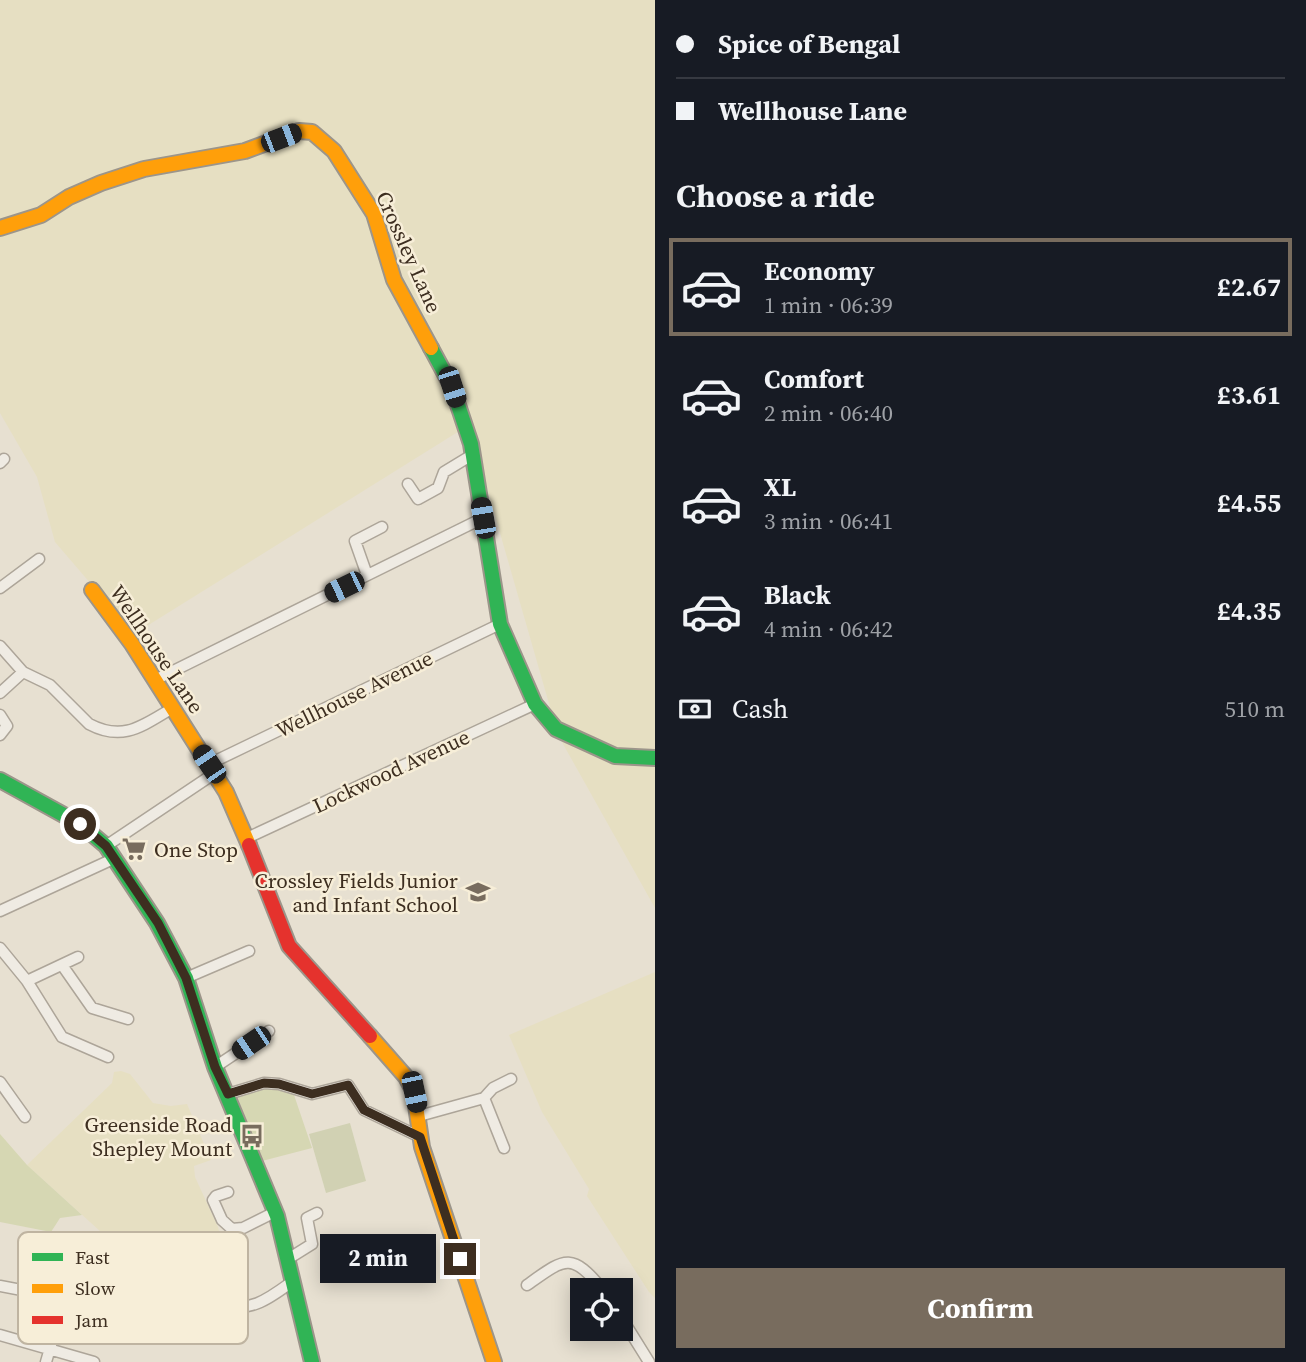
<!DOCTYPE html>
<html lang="en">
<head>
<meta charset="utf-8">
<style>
	body { margin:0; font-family:"Source Serif 4",serif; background:#20242c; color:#f1f3f6; height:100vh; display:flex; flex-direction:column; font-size:26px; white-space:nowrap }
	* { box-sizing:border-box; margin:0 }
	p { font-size:23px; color:#9ea1a6 }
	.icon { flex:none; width:38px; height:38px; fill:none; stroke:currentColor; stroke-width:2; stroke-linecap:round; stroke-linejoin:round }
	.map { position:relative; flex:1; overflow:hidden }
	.panel { display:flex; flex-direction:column; background:#171b24; width:651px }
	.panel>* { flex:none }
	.top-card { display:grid; align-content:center; height:154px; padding:0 21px; background:#171b24 }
	.tools { position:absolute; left:570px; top:1278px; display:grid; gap:14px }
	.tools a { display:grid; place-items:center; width:63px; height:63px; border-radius:0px; background:#171b24; box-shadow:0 4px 18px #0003; font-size:35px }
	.end { position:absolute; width:32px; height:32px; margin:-16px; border:9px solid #3d2e20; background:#fff; box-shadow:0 0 0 4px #fff }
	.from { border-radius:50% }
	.bubble { position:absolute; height:49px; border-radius:0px; background:#171b24; box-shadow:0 4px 18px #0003; font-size:23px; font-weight:700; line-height:49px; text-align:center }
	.car { position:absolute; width:21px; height:42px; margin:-21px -10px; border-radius:9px; box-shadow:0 0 5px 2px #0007; background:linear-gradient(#222 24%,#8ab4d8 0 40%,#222 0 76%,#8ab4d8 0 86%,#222 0) }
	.top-card b { display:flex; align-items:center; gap:24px; height:66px; font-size:26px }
	.top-card b+b { border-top:2px solid #363941 }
	.top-card i { width:18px; height:18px; background:#f1f3f6 }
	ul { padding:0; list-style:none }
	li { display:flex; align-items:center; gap:21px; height:98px; margin:0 14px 10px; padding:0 7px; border:4px solid transparent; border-radius:0px }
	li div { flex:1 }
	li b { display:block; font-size:26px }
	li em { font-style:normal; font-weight:700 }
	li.on { border-color:#786c5e }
	li>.icon { width:63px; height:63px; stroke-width:1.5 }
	h2 { padding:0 21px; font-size:32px; line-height:84px }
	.pay { display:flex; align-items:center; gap:18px; height:77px; padding:0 21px; font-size:26px }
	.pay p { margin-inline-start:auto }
	.button { display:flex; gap:14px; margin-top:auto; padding:14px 21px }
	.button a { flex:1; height:80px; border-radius:0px; background:#786c5e; color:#fff; font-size:28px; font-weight:700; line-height:80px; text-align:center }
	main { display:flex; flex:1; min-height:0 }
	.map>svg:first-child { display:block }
</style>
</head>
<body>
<main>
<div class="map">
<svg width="655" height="1362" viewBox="0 0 655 1362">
	<rect width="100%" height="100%" fill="#e7e0d1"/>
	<!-- farmland -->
	<path fill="#e6dfc2" d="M0 0H655V908L558 735 469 425 134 634 55 542 37 477 0 413Z
		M655 972V1298L649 1292 587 1196 589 1189 542 1112 509 1035Z
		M121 1071 130 1074 153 1103 171 1106 187 1104 211 1160 194 1166 195 1177 218 1227 219 1231 203 1235 205 1242 161 1252H146L111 1241 27 1165 112 1083 114 1072Z"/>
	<!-- green -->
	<path fill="#d6d7b3" d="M267 1086 293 1092 312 1148 262 1161 237 1096Z
		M0 1134 27 1165 82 1215 60 1218 51 1232 0 1222Z"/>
	<!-- cemetery -->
	<path fill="#d1d1b3" d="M350 1123 366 1181 326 1193 309 1134Z"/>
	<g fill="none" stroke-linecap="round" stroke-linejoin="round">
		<!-- street casing -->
		<g stroke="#ada599" stroke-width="13">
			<path id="street" d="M0 463 4 459
				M408 484 418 499 438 488 444 472 472 455
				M367 575 355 541 382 527
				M0 588 39 559
				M0 646 23 672 50 685 89 724C123 742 142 726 171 709
				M155 680 483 518
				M0 693 23 672
				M0 715 7 726 0 735
				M209 764 500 624
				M247 838 535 704
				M106 846 215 773
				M0 911 113 859
				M0 948 27 981 62 1037 108 1057
				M62 965 92 1008 128 1019
				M186 978 249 951
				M27 981 78 957
				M215 1067 269 1031
				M0 1082 25 1117
				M228 1094 264 1083 279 1084 312 1094 348 1085 364 1110 420 1137
				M484 1098 504 1148
				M419 1116 484 1098 493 1088 511 1079
				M228 1192 216 1196 213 1200 222 1220 232 1229 243 1228 275 1212
				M288 1259 312 1244 307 1218 317 1213
				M527 1285C565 1258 571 1251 603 1290
				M0 1286 121 1309
				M205 1286 218 1290 221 1303C249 1315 271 1297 293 1281
				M59 1316 88 1324
				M621 1317 649 1362
				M0 1335 94 1362
				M46 1362 64 1300"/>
		</g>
		<!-- fast casing -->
		<g stroke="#9c958a" stroke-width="18">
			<path id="fast" d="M431 348 452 387 471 444 500 624 535 704 556 729 615 756 655 758
				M0 780 80 824 106 846 157 923 186 978 215 1067 277 1216 312 1362"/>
		</g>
		<!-- slow casing -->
		<g stroke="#9c958a" stroke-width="18">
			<path id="slow" d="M0 228 41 215 69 197 101 183 144 169 245 151 299 131 312 132 334 151 374 214 394 280 431 348
				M92 590 132 644 226 792 249 845
				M370 1036 406 1077 414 1092 422 1147 494 1362"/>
		</g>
		<!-- jam casing -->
		<g stroke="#9c958a" stroke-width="18">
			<path id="jam" d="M249 845 289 946 370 1036"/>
		</g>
		<!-- street -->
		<use href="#street" stroke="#efebe3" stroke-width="10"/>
		<!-- fast -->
		<use href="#fast" stroke="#30b455" stroke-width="14"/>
		<!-- slow -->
		<use href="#slow" stroke="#ff9f0a" stroke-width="14"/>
		<!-- jam -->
		<use href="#jam" stroke="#e5322d" stroke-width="14"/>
	</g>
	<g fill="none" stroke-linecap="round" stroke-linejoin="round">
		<!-- route -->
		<path stroke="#3d2e20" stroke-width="9" d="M80 824 106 846 158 923 186 978 215 1067 228 1094 264 1083 279 1084 312 1094 348 1085 364 1110 420 1137 460 1259"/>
	</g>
	<!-- icons -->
	<defs>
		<g id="supermarket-bare" transform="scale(1.89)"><path d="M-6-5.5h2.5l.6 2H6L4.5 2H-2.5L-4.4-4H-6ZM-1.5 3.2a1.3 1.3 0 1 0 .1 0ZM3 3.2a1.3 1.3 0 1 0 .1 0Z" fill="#786c5e" stroke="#f7eed8" stroke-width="2.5" paint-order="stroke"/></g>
		<g id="school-bare" transform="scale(1.89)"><path d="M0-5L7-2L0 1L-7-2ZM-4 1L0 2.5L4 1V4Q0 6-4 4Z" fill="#786c5e" stroke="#f7eed8" stroke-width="2.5" paint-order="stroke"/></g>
		<g id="bus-bare" transform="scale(1.89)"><path d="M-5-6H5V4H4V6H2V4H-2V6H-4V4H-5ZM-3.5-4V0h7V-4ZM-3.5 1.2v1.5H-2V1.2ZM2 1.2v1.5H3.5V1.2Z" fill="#786c5e" stroke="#f7eed8" stroke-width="2.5" paint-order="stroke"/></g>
	</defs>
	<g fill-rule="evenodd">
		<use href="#supermarket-bare" x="134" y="849"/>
		<use href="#school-bare" x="478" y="892"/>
		<use href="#bus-bare" x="252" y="1136"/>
	</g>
	<g text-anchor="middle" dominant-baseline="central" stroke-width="5" stroke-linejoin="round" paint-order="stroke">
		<!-- street labels -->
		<g font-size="21" fill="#3d2e20" stroke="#f7eed8">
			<text transform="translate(409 252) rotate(66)">Crossley Lane</text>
			<text transform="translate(157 649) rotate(56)">Wellhouse Lane</text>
			<text transform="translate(354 694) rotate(-26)">Wellhouse Avenue</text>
			<text transform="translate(391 771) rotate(-25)">Lockwood Avenue</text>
		</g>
		<!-- poi labels -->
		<g font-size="21" fill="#3d2e20" stroke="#f7eed8" text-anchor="end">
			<text x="154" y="849" text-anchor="start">One Stop</text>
			<text x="458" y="880">Crossley Fields Junior<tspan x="458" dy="24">and Infant School</tspan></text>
			<text x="232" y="1124">Greenside Road<tspan x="232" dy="24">Shepley Mount</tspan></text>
		</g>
	</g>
	<!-- legend -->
	<rect x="18" y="1232" width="230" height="112" rx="10" fill="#f7eed8" stroke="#bfb4a1" stroke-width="2"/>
	<rect x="32" y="1253" width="31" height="8" fill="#30b455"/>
	<rect x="32" y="1284" width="31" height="9" fill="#ff9f0a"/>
	<rect x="32" y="1316" width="31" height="8" fill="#e5322d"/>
	<g font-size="19" fill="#3d2e20">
		<text x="75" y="1264">Fast</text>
		<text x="75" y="1295">Slow</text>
		<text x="75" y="1327">Jam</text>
	</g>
</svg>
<div class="tools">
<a><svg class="icon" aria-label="locate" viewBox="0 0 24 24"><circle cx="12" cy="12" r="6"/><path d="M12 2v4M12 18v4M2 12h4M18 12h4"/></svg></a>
</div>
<i class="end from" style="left:80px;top:824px"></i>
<i class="end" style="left:460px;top:1259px"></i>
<div class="bubble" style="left:320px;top:1234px;width:116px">2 min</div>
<i class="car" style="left:281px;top:138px;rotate:69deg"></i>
<i class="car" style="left:452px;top:387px;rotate:162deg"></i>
<i class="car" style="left:483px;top:518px;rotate:350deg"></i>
<i class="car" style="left:344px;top:587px;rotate:244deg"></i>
<i class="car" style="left:209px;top:764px;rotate:326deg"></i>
<i class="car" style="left:251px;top:1043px;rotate:236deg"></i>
<i class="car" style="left:414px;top:1092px;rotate:168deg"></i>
</div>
<section class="panel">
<div class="top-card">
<b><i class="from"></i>Spice of Bengal</b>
<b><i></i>Wellhouse Lane</b>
</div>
<h2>Choose a ride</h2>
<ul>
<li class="on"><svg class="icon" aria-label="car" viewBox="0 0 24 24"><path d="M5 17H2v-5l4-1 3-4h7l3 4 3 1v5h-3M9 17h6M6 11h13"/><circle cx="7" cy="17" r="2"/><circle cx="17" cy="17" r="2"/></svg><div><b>Economy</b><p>1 min · 06:39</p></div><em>£2.67</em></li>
<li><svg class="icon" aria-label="car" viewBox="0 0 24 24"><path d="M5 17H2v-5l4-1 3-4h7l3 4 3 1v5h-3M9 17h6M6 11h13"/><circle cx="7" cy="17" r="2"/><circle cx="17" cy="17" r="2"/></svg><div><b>Comfort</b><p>2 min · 06:40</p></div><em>£3.61</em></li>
<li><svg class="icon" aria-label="car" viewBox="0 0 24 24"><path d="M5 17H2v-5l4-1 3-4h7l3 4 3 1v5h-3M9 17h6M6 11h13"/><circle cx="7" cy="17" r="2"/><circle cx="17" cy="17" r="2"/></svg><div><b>XL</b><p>3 min · 06:41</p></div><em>£4.55</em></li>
<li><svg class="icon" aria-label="car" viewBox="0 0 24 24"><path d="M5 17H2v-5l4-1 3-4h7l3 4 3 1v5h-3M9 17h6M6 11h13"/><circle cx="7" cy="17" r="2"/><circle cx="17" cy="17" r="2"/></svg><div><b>Black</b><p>4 min · 06:42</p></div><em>£4.35</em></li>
</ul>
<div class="pay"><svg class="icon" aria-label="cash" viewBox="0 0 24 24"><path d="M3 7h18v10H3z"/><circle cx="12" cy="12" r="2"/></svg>Cash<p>510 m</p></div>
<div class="button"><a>Confirm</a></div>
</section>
</main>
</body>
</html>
